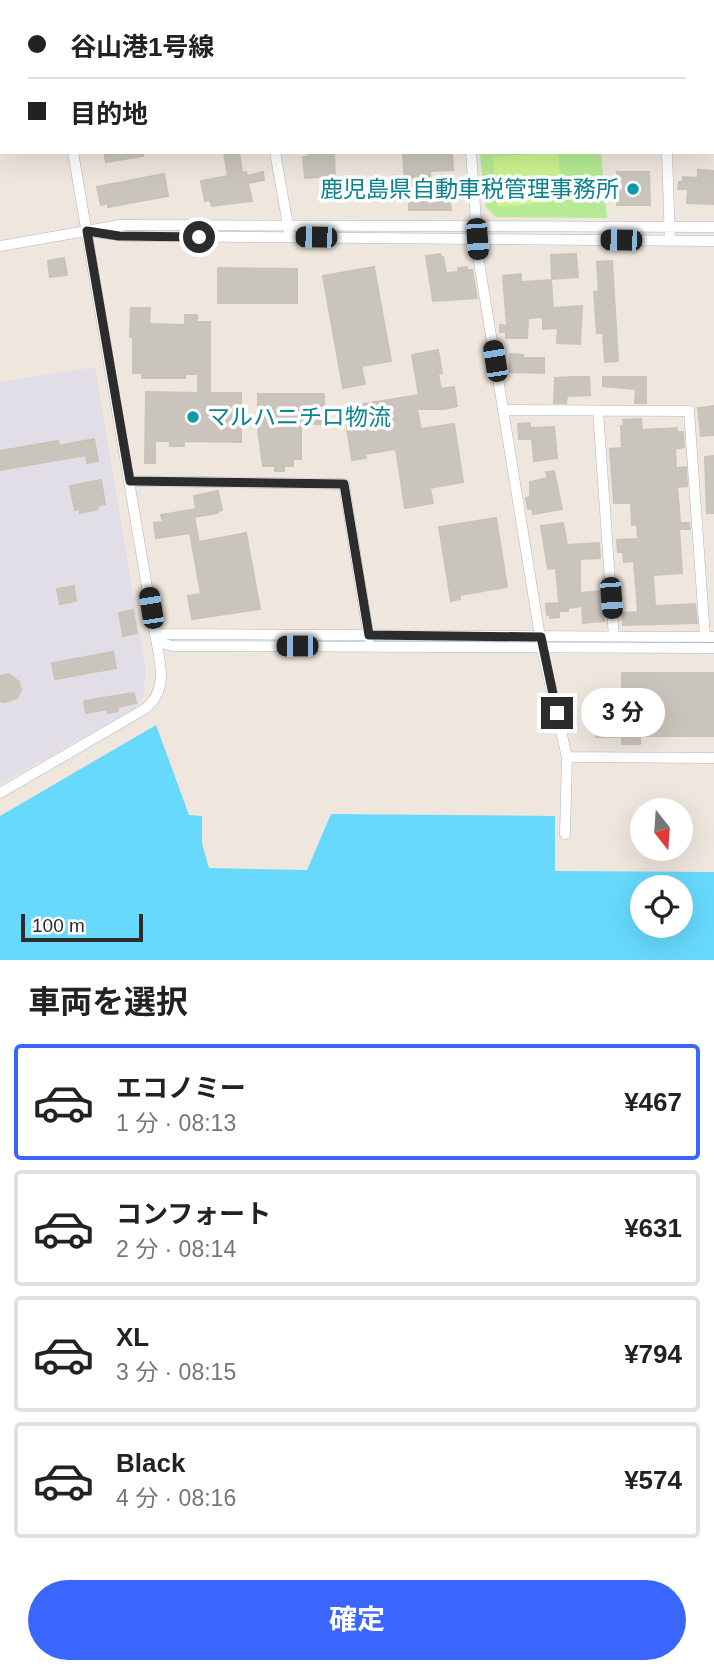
<!DOCTYPE html>
<html lang="ja">
<head>
<meta charset="utf-8">
<style>
	body { margin:0; font-family:Helvetica,"Noto Sans JP",sans-serif; background:#f2f2f2; color:#222; height:100vh; display:flex; flex-direction:column; font-size:26px; white-space:nowrap }
	* { box-sizing:border-box; margin:0 }
	p { font-size:23px; color:#767676 }
	.icon { flex:none; width:38px; height:38px; fill:none; stroke:currentColor; stroke-width:2; stroke-linecap:round; stroke-linejoin:round }
	.map { position:relative; height:960px; overflow:hidden }
	.drawer { display:flex; flex-direction:column; background:#fff; flex:1 }
	.drawer>* { flex:none }
	.guide { position:absolute; left:0px; top:0px; width:714px; height:154px; box-shadow:0 7px 28px #0002; display:grid; align-content:center; height:154px; padding:0 28px; background:#fff }
	.needle { width:46px; rotate:163deg }
	.controls { position:absolute; left:630px; top:798px; display:grid; gap:14px }
	.controls a { display:grid; place-items:center; width:63px; height:63px; border-radius:50%; background:#fff; box-shadow:0 7px 28px #0002; font-size:35px }
	.scale { position:absolute; left:21px; bottom:18px; width:122px; box-sizing:border-box; padding-left:7px; border:4px solid #2c2c2c; border-top:0; font-size:19px; line-height:24px; white-space:nowrap; color:#2c2c2c; -webkit-text-stroke:5px #fff; paint-order:stroke }
	.end { position:absolute; width:32px; height:32px; margin:-16px; border:9px solid #2c2c2c; background:#fff; box-shadow:0 0 0 4px #fff }
	.from { border-radius:50% }
	.bubble { position:absolute; height:49px; border-radius:24px; background:#fff; box-shadow:0 7px 28px #0002; font-size:23px; font-weight:700; line-height:49px; text-align:center }
	.car { position:absolute; width:21px; height:42px; margin:-21px -10px; border-radius:9px; box-shadow:0 0 5px 2px #0007; background:linear-gradient(#222 24%,#8ab4d8 0 40%,#222 0 76%,#8ab4d8 0 86%,#222 0) }
	.guide b { display:flex; align-items:center; gap:24px; height:66px; font-size:26px }
	.guide b+b { border-top:2px solid #e0e0e0 }
	.guide i { width:18px; height:18px; background:#222 }
	ul { padding:0; list-style:none }
	li { display:flex; align-items:center; gap:21px; height:116px; margin:0 14px 10px; padding:0 14px; border:4px solid #e0e0e0; border-radius:7px }
	li div { flex:1 }
	li b { display:block; font-size:26px }
	li em { font-style:normal; font-weight:700 }
	li.current { border-color:#3b65ff }
	li>.icon { width:63px; height:63px; stroke-width:1.5 }
	h2 { padding:0 28px; font-size:32px; line-height:84px }
	.cta { display:flex; gap:14px; margin-top:auto; padding:14px 28px }
	.cta a { flex:1; height:80px; border-radius:42px; background:#3b65ff; color:#fff; font-size:28px; font-weight:700; line-height:80px; text-align:center }
	.map>svg:first-child { display:block }
</style>
</head>
<body>
<div class="map">
<svg width="714" height="960" viewBox="0 0 714 960">
	<rect width="100%" height="100%" fill="#efe7dd"/>
	<!-- industrial -->
	<path fill="#e1dee7" d="M95 367 146 669 143 697 137 707 0 784V382Z"/>
	<!-- green -->
	<path fill="#b5eb94" d="M480 152H601L607 218 496 217 485 206Z"/>
	<!-- pitch -->
	<path fill="#ccf48f" d="M558 152 562 201 497 207 493 157Z"/>
	<!-- water -->
	<path fill="#66d9fc" fill-rule="evenodd" d="M156 725 189 815 202 816V844L209 868 307 870 331 814 555 816V871L714 872V960H0V816ZM642 887H681V926H642Z"/>
	<!-- building -->
	<path fill="#cac5bc" stroke="#cbc3b6" stroke-width="2" d="M104 152H143V156L106 162Z
		M239 152 242 173 246 172 247 176 263 172 264 180 248 183 252 201 212 206 210 200 205 201 201 181 228 176 224 153Z
		M334 152 335 176 305 178 303 157H308V154Z
		M410 152H452L453 170 430 171 431 201 450 200 451 210H409V199L393 200 392 184 405 183 403 154Z
		M698 170 714 171V204L687 203 688 189H678L679 182H683V177L698 178Z
		M617 172H649L650 205H617Z
		M164 174 168 196 108 207V203L101 205 97 187Z
		M440 254 441 258 443 257 446 273 459 272 458 268 467 267V270H472L477 298 433 301 426 256Z
		M576 254 578 277 552 279 551 255Z
		M64 258 67 275 50 277 48 261Z
		M612 261 618 361 605 362 603 333H597L594 292 599 291 597 262Z
		M374 267 391 361 361 366 365 384 343 388 323 276Z
		M218 268 297 269V303H218Z
		M521 274V282L551 280 553 308 582 306 580 344 557 343 558 328 543 329V317L528 318 527 338H506V332H500V325L507 326 503 276Z
		M131 308H150L149 324 185 325V315H197V322H210V393H241V442L184 441V446H170V441H155V463H145L146 392 198 393V374H185V378H142V373H133V337H130Z
		M438 350 442 373 438 374 441 389 454 387 457 406 444 409H417L421 429 454 424 463 482 430 488 433 503 405 508 396 449 365 454 366 458 352 460 344 407 419 395 412 355Z
		M510 354 523 355V358H544V373L510 372Z
		M575 377H589L590 395 567 396 566 403H554L555 378Z
		M603 377H646V403H635L636 389 603 386Z
		M258 394H324V424H301V459H293V466H284V471H275V466H263L258 430Z
		M714 406V435L701 436 698 408Z
		M641 419 642 430 677 428V432H683L684 447 675 449 676 468 686 467 687 486 677 487 679 508 680 523H689L690 529H679L682 573 653 575 655 606 695 604 697 623 623 625 622 613 638 612 634 561 624 562 623 552H618L617 540 638 539 637 524 632 525 631 503H614L610 449 622 448 621 426 624 425 623 420Z
		M530 423V428L554 427 557 458 534 461 532 439H519L518 424Z
		M94 439 98 461 87 463 86 455 0 470V451L58 441 59 446Z
		M714 456V513H707L705 457Z
		M554 471 562 509 533 514 532 508 528 509 526 498 530 497V482L548 478 546 472Z
		M101 480 105 504 97 506 98 509 80 513V509L75 510 70 486Z
		M218 491 222 510 218 511V513L194 517 199 542 246 533 260 609 192 619 188 596 201 594 190 533 156 538 154 523 163 522 161 515 196 509 194 496Z
		M496 518 507 587 460 595V599L451 601 439 527Z
		M563 523 567 545 599 543 600 558 580 559V593L602 591 604 621 583 623 582 606 568 608V611H559V617L550 618 549 614 547 615 546 604 559 603 556 568 548 569 541 526Z
		M74 586 76 601 60 604 57 589Z
		M133 610 137 633 123 636 119 613Z
		M113 652 116 668 55 679 52 663Z
		M622 673H714V736H640V744H622V737H596V706H622Z
		M9 674 19 682 21 690 17 698 5 702 0 701V676Z
		M134 693 136 703 117 707 118 711 108 713V709L86 713 84 701Z"/>
	<g fill="none" stroke-linecap="round" stroke-linejoin="round">
		<!-- minor casing -->
		<g stroke="#b1b5c1" stroke-width="11">
			<path id="minor" d="M47 0 48 2
				M250 0V2
				M459 0V2
				M661 0V2
				M275 152 289 231
				M471 152 479 262 542 649 567 757 565 834
				M667 152 670 241
				M94 232 125 236 714 241
				M0 246 120 225 714 227
				M503 410 689 411 705 637
				M598 411 614 637
				M130 481 344 484 369 638
				M155 634 714 637
				M157 638 160 643 173 646 714 648
				M567 757 714 758
				M0 793 143 710C170 691 160 663 155 634L73 152"/>
		</g>
		<!-- minor -->
		<use href="#minor" stroke="#fff" stroke-width="10"/>
	</g>
	<g fill="none" stroke-linecap="round" stroke-linejoin="round">
		<!-- route -->
		<path stroke="#2c2c2c" stroke-width="9" d="M199 237 119 236 87 231 130 481 344 484 369 635 541 637 557 713"/>
	</g>
	<!-- markers -->
	<g fill="#0f9aa8" stroke="#fff" stroke-width="2.5">
		<circle cx="633" cy="189" r="7"/>
		<circle cx="193" cy="417" r="7"/>
	</g>
	<g text-anchor="middle" dominant-baseline="central" stroke-width="7" stroke-linejoin="round" paint-order="stroke">
		<!-- culture labels -->
		<g font-size="23" fill="#0d838f" stroke="#fff" text-anchor="end">
			<text x="619" y="189">鹿児島県自動車税管理事務所</text>
			<text x="207" y="417" text-anchor="start">マルハニチロ物流</text>
		</g>
	</g>
</svg>
<div class="controls">
<a><svg class="needle" viewBox="-14 -14 28 28"><path d="M0-13l5 13h-10z" fill="#e53935"/><path d="M0 13l5-13h-10z" fill="#767676"/></svg></a>
<a><svg class="icon" aria-label="locate" viewBox="0 0 24 24"><circle cx="12" cy="12" r="6"/><path d="M12 2v4M12 18v4M2 12h4M18 12h4"/></svg></a>
</div>
<div class="scale">100 m</div>
<i class="end from" style="left:199px;top:237px"></i>
<i class="end" style="left:557px;top:713px"></i>
<div class="bubble" style="left:581px;top:688px;width:84px">3 分</div>
<i class="car" style="left:316px;top:237px;rotate:271deg"></i>
<i class="car" style="left:477px;top:239px;rotate:176deg"></i>
<i class="car" style="left:621px;top:240px;rotate:271deg"></i>
<i class="car" style="left:495px;top:361px;rotate:351deg"></i>
<i class="car" style="left:611px;top:598px;rotate:176deg"></i>
<i class="car" style="left:151px;top:608px;rotate:351deg"></i>
<i class="car" style="left:297px;top:646px;rotate:270deg"></i>
<div class="guide">
<b><i class="from"></i>谷山港1号線</b>
<b><i></i>目的地</b>
</div>
</div>
<section class="drawer">
<h2>車両を選択</h2>
<ul>
<li class="current"><svg class="icon" aria-label="car" viewBox="0 0 24 24"><path d="M5 17H2v-5l4-1 3-4h7l3 4 3 1v5h-3M9 17h6M6 11h13"/><circle cx="7" cy="17" r="2"/><circle cx="17" cy="17" r="2"/></svg><div><b>エコノミー</b><p>1 分 · 08:13</p></div><em>¥467</em></li>
<li><svg class="icon" aria-label="car" viewBox="0 0 24 24"><path d="M5 17H2v-5l4-1 3-4h7l3 4 3 1v5h-3M9 17h6M6 11h13"/><circle cx="7" cy="17" r="2"/><circle cx="17" cy="17" r="2"/></svg><div><b>コンフォート</b><p>2 分 · 08:14</p></div><em>¥631</em></li>
<li><svg class="icon" aria-label="car" viewBox="0 0 24 24"><path d="M5 17H2v-5l4-1 3-4h7l3 4 3 1v5h-3M9 17h6M6 11h13"/><circle cx="7" cy="17" r="2"/><circle cx="17" cy="17" r="2"/></svg><div><b>XL</b><p>3 分 · 08:15</p></div><em>¥794</em></li>
<li><svg class="icon" aria-label="car" viewBox="0 0 24 24"><path d="M5 17H2v-5l4-1 3-4h7l3 4 3 1v5h-3M9 17h6M6 11h13"/><circle cx="7" cy="17" r="2"/><circle cx="17" cy="17" r="2"/></svg><div><b>Black</b><p>4 分 · 08:16</p></div><em>¥574</em></li>
</ul>
<div class="cta"><a>確定</a></div>
</section>
</body>
</html>
